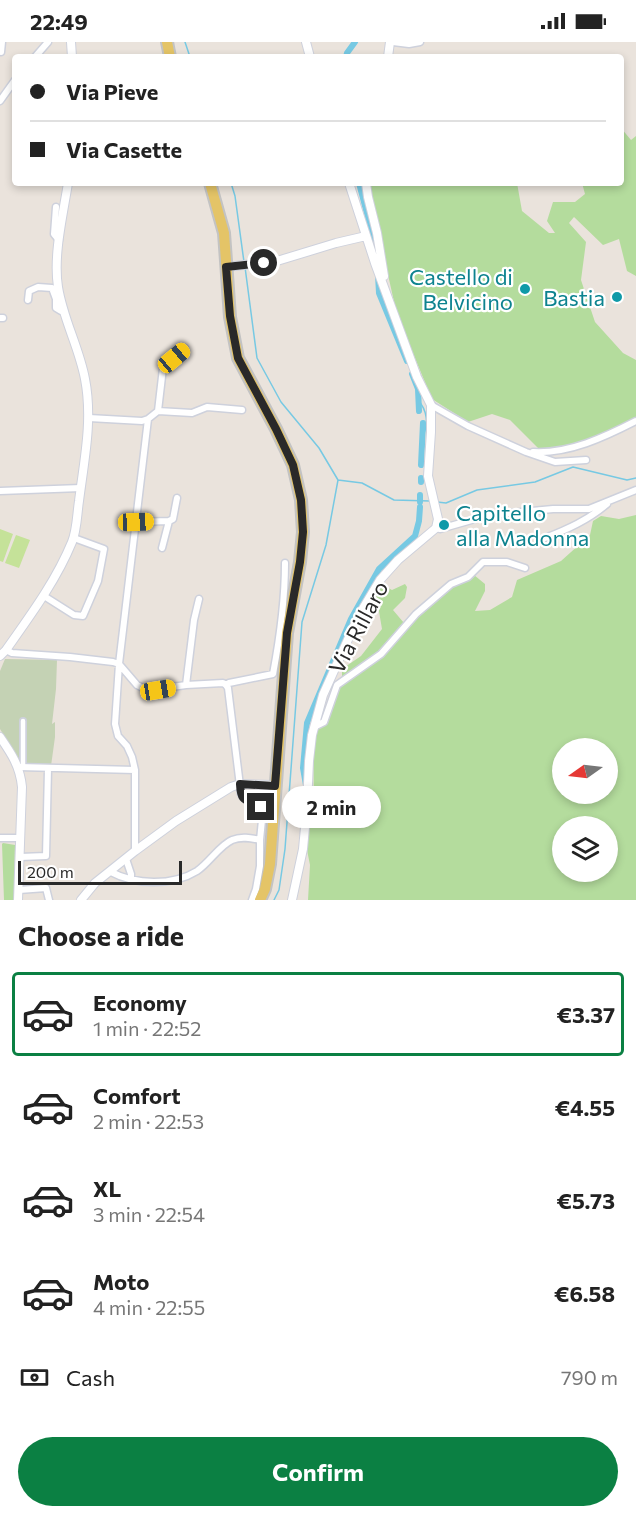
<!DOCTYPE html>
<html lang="en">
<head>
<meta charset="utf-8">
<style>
	body { margin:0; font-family:Commissioner,sans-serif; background:#f2f2f2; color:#222; height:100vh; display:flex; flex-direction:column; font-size:22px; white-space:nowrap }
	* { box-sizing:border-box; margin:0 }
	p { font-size:20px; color:#767676 }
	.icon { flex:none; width:33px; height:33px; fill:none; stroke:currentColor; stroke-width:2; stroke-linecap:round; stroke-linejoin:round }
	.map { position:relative; height:858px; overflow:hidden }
	.sheet { display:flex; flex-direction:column; background:#fff; flex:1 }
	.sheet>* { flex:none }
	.hud { position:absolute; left:12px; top:12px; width:612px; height:132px; border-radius:6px; box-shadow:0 3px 9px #0003; display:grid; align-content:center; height:132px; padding:0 18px; background:#fff }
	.needle { width:39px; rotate:256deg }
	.buttons { position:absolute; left:552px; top:696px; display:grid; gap:12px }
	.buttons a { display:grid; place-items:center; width:66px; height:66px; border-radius:50%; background:#fff; box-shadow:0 3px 9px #0003; font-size:30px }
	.scale { position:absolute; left:18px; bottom:15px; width:164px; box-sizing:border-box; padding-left:6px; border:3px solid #292929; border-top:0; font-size:16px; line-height:21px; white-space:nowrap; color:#292929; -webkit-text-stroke:4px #fff; paint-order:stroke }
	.end { position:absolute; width:27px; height:27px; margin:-14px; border:8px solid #292929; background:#fff; box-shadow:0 0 0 3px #fff }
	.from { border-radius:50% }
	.bubble { position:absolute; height:42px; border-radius:21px; background:#fff; box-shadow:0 3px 9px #0003; font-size:20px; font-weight:700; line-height:42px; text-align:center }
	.car { position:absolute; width:18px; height:36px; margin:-18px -9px; border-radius:8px; box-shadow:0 0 4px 2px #0007; background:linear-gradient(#f5c518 24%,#345 0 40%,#f5c518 0 76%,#345 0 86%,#f5c518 0) }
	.hud b { display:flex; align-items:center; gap:21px; height:57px; font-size:22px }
	.hud b+b { border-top:2px solid #e0e0e0 }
	.hud i { width:15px; height:15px; background:#222 }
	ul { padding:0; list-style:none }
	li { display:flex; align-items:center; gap:18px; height:84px; margin:0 12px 9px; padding:0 6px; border:3px solid transparent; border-radius:6px }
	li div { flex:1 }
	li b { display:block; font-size:22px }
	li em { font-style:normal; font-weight:700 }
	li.on { border-color:#0b8043 }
	li>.icon { width:54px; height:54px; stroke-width:1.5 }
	h2 { padding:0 18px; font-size:27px; line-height:72px }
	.pay { display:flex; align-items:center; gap:15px; height:66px; padding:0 18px; font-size:22px }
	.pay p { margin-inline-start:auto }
	.primary-button { display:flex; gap:12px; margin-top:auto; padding:12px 18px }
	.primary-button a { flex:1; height:69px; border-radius:36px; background:#0b8043; color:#fff; font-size:24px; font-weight:700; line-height:69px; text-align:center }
	.status { display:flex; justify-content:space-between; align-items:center; height:42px; padding:0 30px; background:#fff; direction:ltr }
	.status svg { height:16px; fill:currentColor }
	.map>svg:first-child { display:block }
</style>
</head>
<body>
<div class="status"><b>22:49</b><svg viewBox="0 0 49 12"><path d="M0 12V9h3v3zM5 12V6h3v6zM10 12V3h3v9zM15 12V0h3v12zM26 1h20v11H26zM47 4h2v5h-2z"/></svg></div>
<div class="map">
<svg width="636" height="858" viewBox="0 0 636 858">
	<rect width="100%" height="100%" fill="#eae3dc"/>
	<!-- green -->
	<path fill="#b4dc9d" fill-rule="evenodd" d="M621 86 631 98 636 94V234L627 229 619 197 603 203 574 175 569 181 586 200 581 238 595 280 623 311 636 318V379L604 395 542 410 510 378 492 372 468 380 432 357 397 273 370 152 371 141H517L522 169 549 191H555L547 179 553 160H575L585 152 582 141H621Z
		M636 473V858H308L310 823 306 803 314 758 313 703 318 677 330 669 340 641 388 610 421 564 474 533 485 542V549L475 569 490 568 512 555 517 538 561 519 590 493 593 479 601 474 619 477ZM562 706H608V752H562ZM562 784H608V830H562Z
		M405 542 407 545 405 556 393 568 404 581 389 605 342 636V627L361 614 382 587 376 552 383 543 392 548Z
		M3 801 15 803 14 858H4L2 802Z"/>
	<!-- cemetery -->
	<path fill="#c4d2b4" d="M5 617 57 618 56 647 52 682 55 680V695L51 724 24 723 21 721 0 687V629Z"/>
	<!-- pitch -->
	<path fill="#c5e299" d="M0 487 13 492 3 520 0 519Z
		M16 493 30 498 19 526 5 521Z"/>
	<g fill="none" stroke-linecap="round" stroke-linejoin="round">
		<!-- stream -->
		<path stroke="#77c9e3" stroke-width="1.5" d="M185 0 190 15
			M231 141 235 154 244 220
			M245 225 257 316 281 360 319 406 338 438 326 503 302 580 285 807 279 848 274 858
			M418 358C427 368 429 382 423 393
			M338 438 362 441 394 458 430 459
			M437 460 446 461 477 448 535 440 573 425 627 438 636 436"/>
		<!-- canal -->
		<path stroke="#77c9e3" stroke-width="6" d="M346 15 347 11 355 0
			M359 141 377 210V223
			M378 233 379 251 407 319
			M412 332 418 347 419 369
			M421 423 423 381
			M421 440V436
			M420 460V453
			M288 769 307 749 303 726 307 681 351 577 379 527 415 494 419 479 420 465"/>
		<!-- pedestrian casing -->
		<g stroke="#ced1dc" stroke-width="8">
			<path id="pedestrian" d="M23 725V679"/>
		</g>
		<!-- minor casing -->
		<g stroke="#ced1dc" stroke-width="9">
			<path id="minor" d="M393 0 409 2 420 0
				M1 10 2 0
				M35 15 48 0
				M0 59 15 38
				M56 165 54 192 59 198
				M28 258 29 249 38 245 52 246 56 257V266L61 269H64
				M0 276H3
				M431 363 468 384 526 410 555 420 586 418
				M158 369 192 371 207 365 242 368
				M89 376 142 379 148 377 158 369 163 326 185 306
				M533 410C569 412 605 395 636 379
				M0 449 81 446
				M169 479 173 477 177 456
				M137 480 169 479 162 506
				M436 486 440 487 489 473 553 467H589L636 448
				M545 496C568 487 588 478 607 462
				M44 554 74 573 83 574 98 539 104 507 74 496
				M6 608 12 611 70 615 113 620 119 622 137 643 141 645 151 648 186 643 223 641 226 643 229 641 273 632C280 595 285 559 285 521
				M186 643 194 578 199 557
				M226 643 228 646 241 752C245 759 251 760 259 761L263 768 260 798V824L256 847 252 858
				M314 685 324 680 337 643 381 612 416 572 451 542 468 535 483 520H507L525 526
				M19 725 135 728V809
				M135 728 132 715 127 704 118 694 115 682 119 622 148 377
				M0 796H20
				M20 815 46 814 48 727
				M126 817 131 832V837
				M111 830C135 843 173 844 197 829 209 821 220 803 232 798 241 794 251 796 260 798
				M19 848 46 846 49 858"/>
		</g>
		<!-- tertiary casing -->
		<g stroke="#ced1dc" stroke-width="10">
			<path id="tertiary" d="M71 0 72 15
				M306 0 310 15
				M388 15 390 0
				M366 141 368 155 377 191 384 234
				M226 225 277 219 336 201 366 194
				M0 614 6 608C30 574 56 539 72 500 77 488 77 472 79 459 84 419 93 378 85 337 79 305 63 277 58 245 53 213 63 173 68 141
				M0 695C11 711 20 724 22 745L18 858
				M81 858 95 841 135 809 176 779 231 745 240 742 275 743
				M292 858 303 807 307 764 309 719 312 693 323 653 359 573 380 538 398 518 436 486 438 477 428 434 431 390V363L417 335 375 221 349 141"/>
		</g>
		<!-- primary casing -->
		<g stroke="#c3c3c3" stroke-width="14">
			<path id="primary" d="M167 0 170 15
				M210 141 224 191 230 275 238 316 276 387 293 423 301 458 303 490 300 520 287 591 270 822 265 847 260 858"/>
		</g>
		<!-- pedestrian -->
		<use href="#pedestrian" stroke="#fff" stroke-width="4.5"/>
		<!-- minor -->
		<use href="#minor" stroke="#fff" stroke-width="6"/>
		<!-- tertiary -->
		<use href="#tertiary" stroke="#fff" stroke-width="8"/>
		<!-- primary -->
		<use href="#primary" stroke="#e4c467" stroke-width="10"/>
	</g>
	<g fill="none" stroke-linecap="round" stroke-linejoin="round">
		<!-- route -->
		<path stroke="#292929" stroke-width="8" d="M261 765C250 754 241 766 240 742L275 744 287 591 300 520 303 490 301 458 293 423 276 387 238 316 230 274 226 225 264 221"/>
	</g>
	<!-- markers -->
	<g fill="#0f9aa8" stroke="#fff" stroke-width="2">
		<circle cx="525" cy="247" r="6"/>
		<circle cx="617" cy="255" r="6"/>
		<circle cx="444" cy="483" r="6"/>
	</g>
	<g text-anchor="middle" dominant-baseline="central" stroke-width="4.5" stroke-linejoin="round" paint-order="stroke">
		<!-- culture labels -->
		<g font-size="22" fill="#0d838f" stroke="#fff" text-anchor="end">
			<text x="513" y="234">Castello di<tspan x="513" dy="25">Belvicino</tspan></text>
			<text x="605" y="255">Bastia</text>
			<text x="456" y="470" text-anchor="start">Capitello<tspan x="456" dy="25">alla Madonna</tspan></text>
		</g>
		<!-- street labels -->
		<g font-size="22" fill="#292929" stroke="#fff">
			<text transform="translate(358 585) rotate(-62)">Via Rillaro</text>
		</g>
	</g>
</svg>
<div class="buttons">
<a><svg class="needle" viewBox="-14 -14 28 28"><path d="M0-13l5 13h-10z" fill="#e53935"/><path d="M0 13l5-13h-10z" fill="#767676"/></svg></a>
<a><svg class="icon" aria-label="layers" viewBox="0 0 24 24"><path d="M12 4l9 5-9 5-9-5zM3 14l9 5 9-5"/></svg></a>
</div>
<div class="scale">200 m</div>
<i class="end from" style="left:264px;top:221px"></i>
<i class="end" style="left:261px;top:765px"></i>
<div class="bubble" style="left:282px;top:744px;width:99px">2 min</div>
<i class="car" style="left:174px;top:316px;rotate:50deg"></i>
<i class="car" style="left:136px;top:480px;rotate:88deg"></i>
<i class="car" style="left:158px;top:648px;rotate:81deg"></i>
<div class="hud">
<b><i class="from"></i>Via Pieve</b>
<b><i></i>Via Casette</b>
</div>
</div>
<section class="sheet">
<h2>Choose a ride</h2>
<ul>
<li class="on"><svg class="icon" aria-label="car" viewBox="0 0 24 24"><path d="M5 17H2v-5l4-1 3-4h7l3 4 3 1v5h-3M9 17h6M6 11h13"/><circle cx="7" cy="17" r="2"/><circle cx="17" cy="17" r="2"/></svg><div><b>Economy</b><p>1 min · 22:52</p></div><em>€3.37</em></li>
<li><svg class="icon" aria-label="car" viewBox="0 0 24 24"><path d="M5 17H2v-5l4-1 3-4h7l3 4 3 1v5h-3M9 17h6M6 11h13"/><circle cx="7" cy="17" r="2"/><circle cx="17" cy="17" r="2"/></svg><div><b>Comfort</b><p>2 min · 22:53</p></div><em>€4.55</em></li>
<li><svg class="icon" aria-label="car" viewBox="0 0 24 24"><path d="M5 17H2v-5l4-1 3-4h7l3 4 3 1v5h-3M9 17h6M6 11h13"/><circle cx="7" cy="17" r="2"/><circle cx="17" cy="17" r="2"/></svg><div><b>XL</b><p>3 min · 22:54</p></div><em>€5.73</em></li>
<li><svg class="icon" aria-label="car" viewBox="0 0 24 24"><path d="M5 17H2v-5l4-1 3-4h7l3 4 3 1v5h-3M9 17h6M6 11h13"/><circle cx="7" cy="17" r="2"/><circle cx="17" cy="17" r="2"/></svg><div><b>Moto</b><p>4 min · 22:55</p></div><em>€6.58</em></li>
</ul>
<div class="pay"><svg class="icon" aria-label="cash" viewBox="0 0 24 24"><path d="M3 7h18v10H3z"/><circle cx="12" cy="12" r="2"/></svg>Cash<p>790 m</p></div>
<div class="primary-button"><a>Confirm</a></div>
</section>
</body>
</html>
